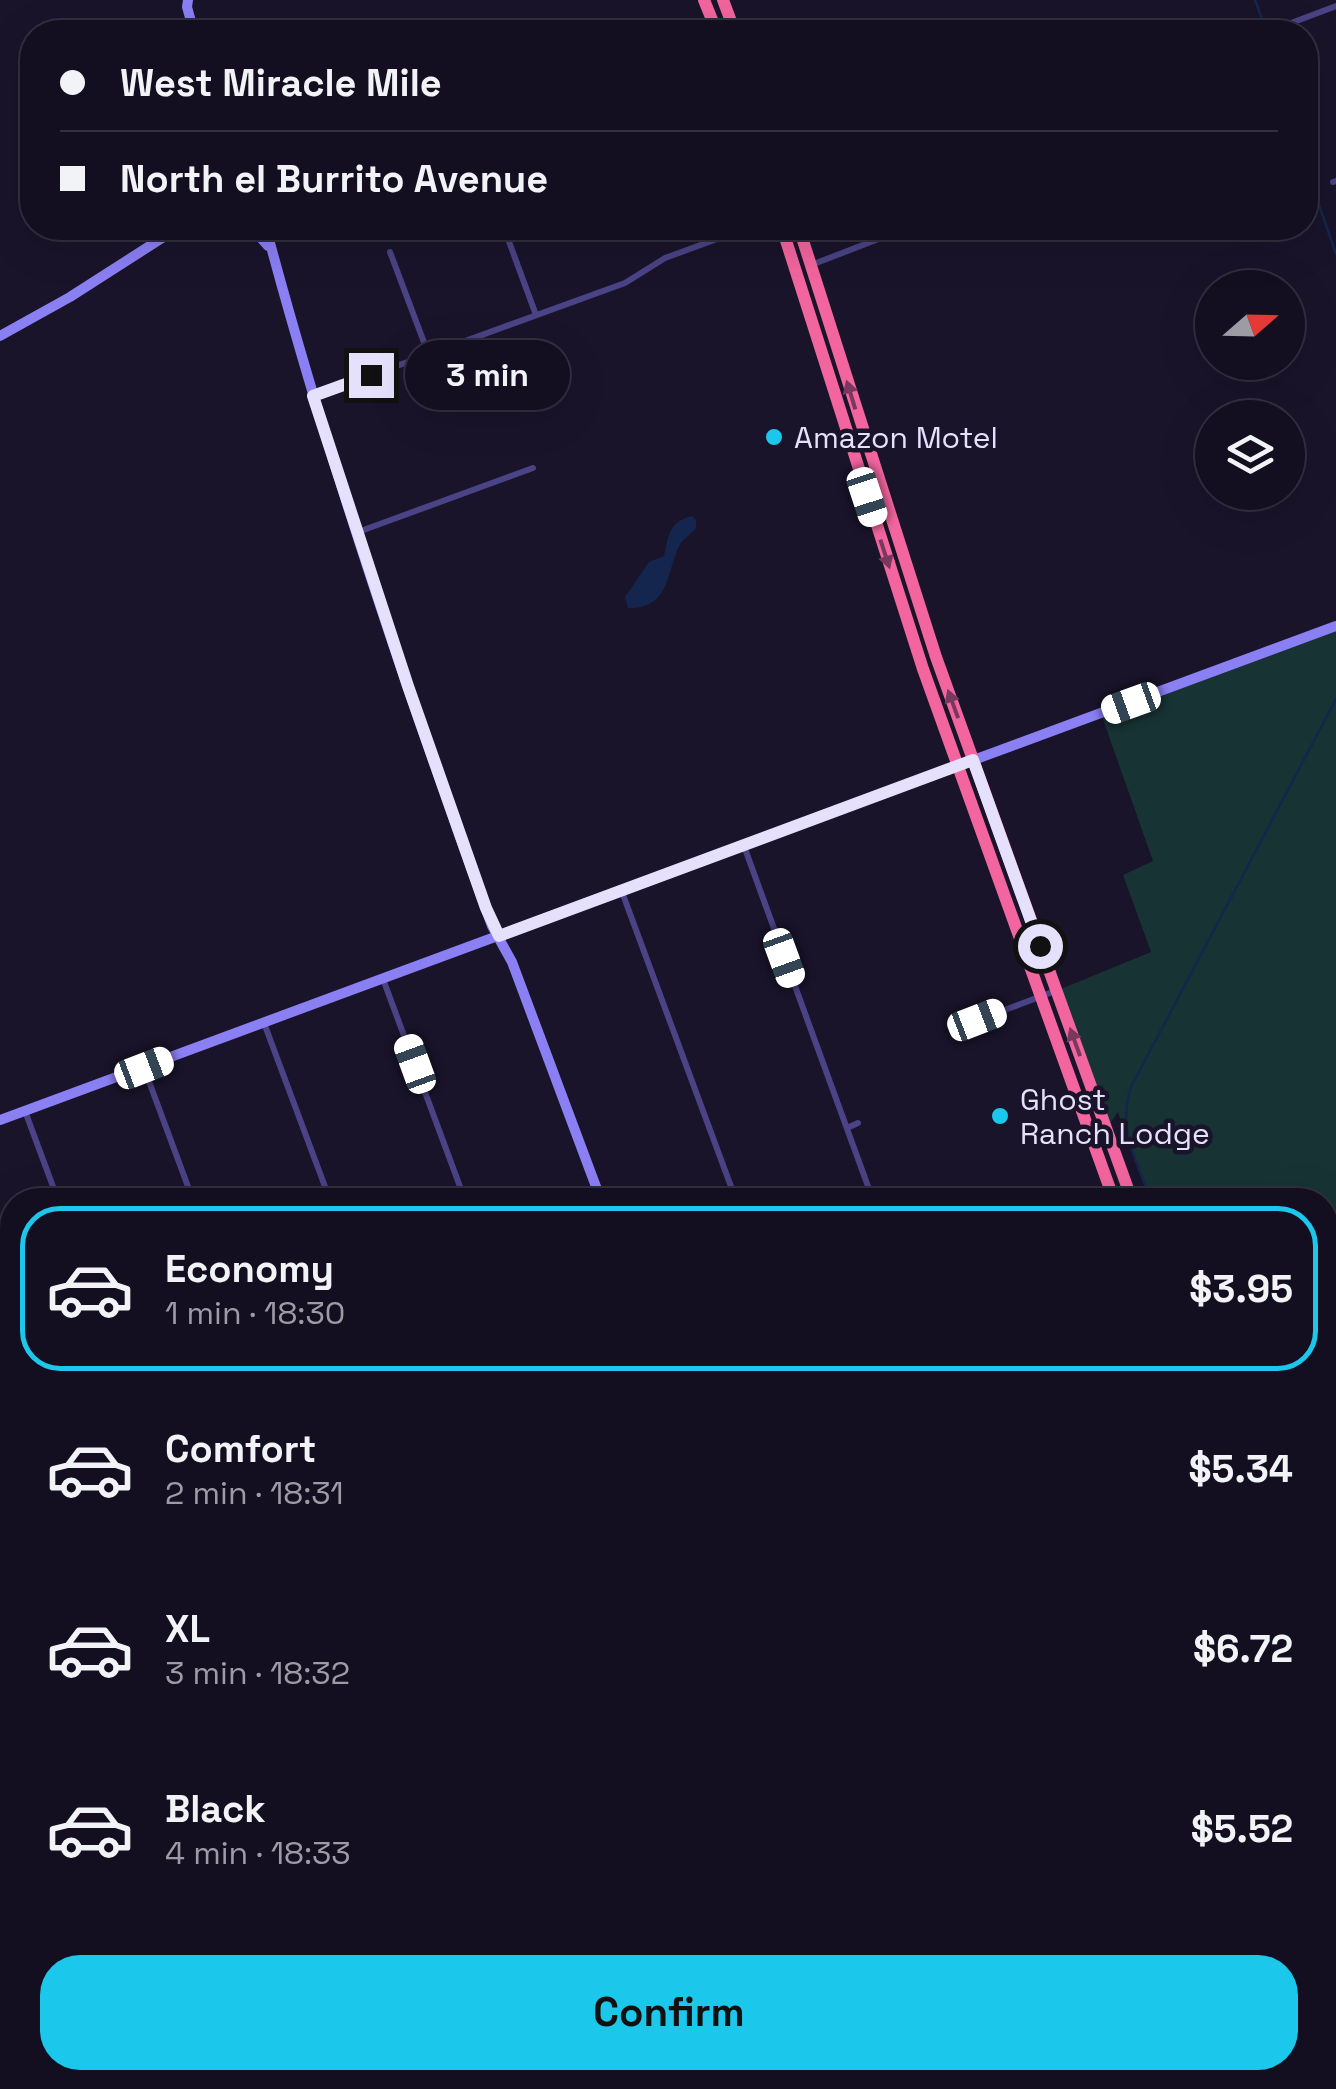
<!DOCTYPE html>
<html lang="en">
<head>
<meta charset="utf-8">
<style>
	body { margin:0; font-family:"Space Grotesk",sans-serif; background:#201d2d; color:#f1f3f6; height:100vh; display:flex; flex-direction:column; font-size:38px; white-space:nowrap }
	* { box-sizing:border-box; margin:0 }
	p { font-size:32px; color:#9d9ca5 }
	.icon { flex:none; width:55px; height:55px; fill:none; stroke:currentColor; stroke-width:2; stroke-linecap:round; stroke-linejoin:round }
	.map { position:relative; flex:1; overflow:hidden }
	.sheet { position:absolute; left:0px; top:1188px; width:1338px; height:902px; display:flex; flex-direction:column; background:#130f20; border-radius:40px 40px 0 0; box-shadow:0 10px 40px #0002,0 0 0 2px #322f3e }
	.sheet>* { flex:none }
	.banner { position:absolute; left:20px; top:20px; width:1298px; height:220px; border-radius:40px; box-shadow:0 10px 40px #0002,0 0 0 2px #322f3e; display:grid; align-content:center; height:220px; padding:0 40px; background:#130f20 }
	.needle { width:65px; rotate:70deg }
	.controls { position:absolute; left:1195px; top:270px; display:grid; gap:20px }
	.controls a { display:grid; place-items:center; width:110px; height:110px; border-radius:50%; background:#130f20; box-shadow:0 10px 40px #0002,0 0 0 2px #322f3e; font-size:50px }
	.end { position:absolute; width:45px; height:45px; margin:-22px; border:12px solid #e5e0fc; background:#111; box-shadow:0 0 0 5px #111 }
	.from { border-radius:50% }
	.bubble { position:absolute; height:70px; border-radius:35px; background:#130f20; box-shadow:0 10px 40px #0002,0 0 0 2px #322f3e; font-size:32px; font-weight:700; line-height:70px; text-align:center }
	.car { position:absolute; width:30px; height:60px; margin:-30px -15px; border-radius:12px; box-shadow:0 0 8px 2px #0007; background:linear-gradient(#fff 24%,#345 0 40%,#fff 0 76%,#345 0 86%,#fff 0) }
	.banner b { display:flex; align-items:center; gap:35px; height:95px; font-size:38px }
	.banner b+b { border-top:2px solid #322f3e }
	.banner i { width:25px; height:25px; background:#f1f3f6 }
	ul { padding:18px 0 0; list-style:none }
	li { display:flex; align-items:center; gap:30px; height:165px; margin:0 20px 15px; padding:0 20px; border:5px solid transparent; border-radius:40px }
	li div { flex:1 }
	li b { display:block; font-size:38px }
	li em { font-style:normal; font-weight:700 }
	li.selected { border-color:#1cc7ec }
	li>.icon { width:90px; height:90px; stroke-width:1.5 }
	.primary-button { display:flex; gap:20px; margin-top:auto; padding:20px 40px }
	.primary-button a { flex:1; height:115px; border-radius:40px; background:#1cc7ec; color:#111; font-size:40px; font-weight:700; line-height:115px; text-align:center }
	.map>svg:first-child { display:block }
</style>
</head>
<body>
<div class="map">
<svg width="1336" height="2089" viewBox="0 0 1336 2089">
	<rect width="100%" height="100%" fill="#19142a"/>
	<!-- green -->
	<path fill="#173334" d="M1336 626V1665L1325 1658V1200H1149L1118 1112 1106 1129 1056 991 1151 952 1123 875 1153 861 1101 714Z"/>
	<!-- water -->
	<path fill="#14264e" d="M692 516 696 520V528C692 533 682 540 679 546 666 575 669 609 628 608L625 597 649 562 664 556C668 537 669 521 692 516Z"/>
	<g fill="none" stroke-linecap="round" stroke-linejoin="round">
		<!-- stream -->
		<path stroke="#14264e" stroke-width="2.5" d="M1255 0 1267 32
			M1305 164 1336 254
			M1305 201 1317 198
			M1151 1200C1137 1162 1117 1127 1131 1087L1336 699"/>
		<!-- street -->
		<path stroke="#4a4385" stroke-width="6" d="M1278 28 1336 6
			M1333 182 1336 181
			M504 228 536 315
			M390 252 428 353
			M811 265 907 228
			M314 396 625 283 665 258 747 228
			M358 532 533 468
			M744 846 873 1200
			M622 892 736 1200
			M383 979 465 1200
			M264 1023 330 1200
			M952 1030 1055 991
			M144 1068 193 1200
			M25 1111 58 1200
			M847 1128 858 1123
			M0 1408 12 1441
			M0 1658 12 1653
			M0 1770 12 1804
			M0 1927 12 1922
			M1325 1934 1336 1930
			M114 2078 119 2089
			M384 2078 389 2089
			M657 2078 661 2089
			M1034 2078 1038 2089
			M1200 2078 1204 2089
			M908 2089 937 2078
			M1152 2089 1183 2078"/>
		<!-- secondary -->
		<path stroke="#8b7ff4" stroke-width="10" d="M188 0 187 7 194 32
			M252 228 268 246
			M266 228C329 464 409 697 492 926L512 962 601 1200
			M0 336 70 297 162 238 173 228
			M0 1120 1336 626
			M930 2078 934 2089"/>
		<!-- primary -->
		<path stroke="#cc70f3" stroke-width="10" d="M1325 1697 1336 1694
			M244 2089 275 2078
			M309 2089 340 2078"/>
		<!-- highway -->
		<path stroke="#f2659e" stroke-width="12" d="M704 0 717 32
			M723 0 735 32
			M782 228 923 669 1114 1200
			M799 228 936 657 1132 1200
			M1325 1676 1336 1680
			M1325 1720 1336 1716"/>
	</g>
	<!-- one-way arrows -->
	<defs><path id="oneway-solid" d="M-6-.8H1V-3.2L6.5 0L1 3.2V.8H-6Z" transform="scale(2.5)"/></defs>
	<g fill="#7b385e">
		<use href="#oneway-solid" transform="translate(851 395) rotate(-107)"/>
		<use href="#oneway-solid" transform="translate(885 554) rotate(72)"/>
		<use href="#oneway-solid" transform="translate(953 704) rotate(-110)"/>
		<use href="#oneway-solid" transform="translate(1075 1042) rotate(-110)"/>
	</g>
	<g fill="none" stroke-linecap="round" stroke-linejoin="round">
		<!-- route -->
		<path stroke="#e5e0fc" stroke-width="12" d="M371 375 313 396 408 686 486 908 499 936 973 760 1040 946"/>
	</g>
	<!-- markers -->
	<g fill="#1cc7ec" stroke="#19142a" stroke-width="4">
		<circle cx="774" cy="437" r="10"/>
		<circle cx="1000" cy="1116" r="10"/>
	</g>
	<g text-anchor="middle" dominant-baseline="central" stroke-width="9" stroke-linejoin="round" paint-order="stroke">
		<!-- poi labels -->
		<g font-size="30" fill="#e5e0fc" stroke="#19142a" text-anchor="start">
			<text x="794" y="437">Amazon Motel</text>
			<text x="1020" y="1099">Ghost<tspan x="1020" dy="34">Ranch Lodge</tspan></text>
		</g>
	</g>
</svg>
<div class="controls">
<a><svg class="needle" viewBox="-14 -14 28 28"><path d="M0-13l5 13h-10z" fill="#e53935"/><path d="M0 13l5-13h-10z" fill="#9d9ca5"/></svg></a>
<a><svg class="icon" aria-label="layers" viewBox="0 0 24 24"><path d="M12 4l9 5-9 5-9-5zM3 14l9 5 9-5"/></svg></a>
</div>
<i class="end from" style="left:1040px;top:946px"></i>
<i class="end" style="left:371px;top:375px"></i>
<div class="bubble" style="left:405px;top:340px;width:165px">3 min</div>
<i class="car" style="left:867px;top:497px;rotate:162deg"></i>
<i class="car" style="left:1131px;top:703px;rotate:250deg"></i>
<i class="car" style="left:784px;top:958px;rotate:160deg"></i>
<i class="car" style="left:977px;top:1020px;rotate:69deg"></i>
<i class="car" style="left:415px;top:1064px;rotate:340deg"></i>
<i class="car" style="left:144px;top:1068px;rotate:69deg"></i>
<div class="banner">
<b><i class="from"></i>West Miracle Mile</b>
<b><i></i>North el Burrito Avenue</b>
</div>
<section class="sheet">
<ul>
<li class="selected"><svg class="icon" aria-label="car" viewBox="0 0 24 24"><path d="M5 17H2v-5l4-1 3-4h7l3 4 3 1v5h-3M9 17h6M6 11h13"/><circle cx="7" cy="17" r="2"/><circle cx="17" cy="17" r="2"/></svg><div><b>Economy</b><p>1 min · 18:30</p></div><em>$3.95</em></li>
<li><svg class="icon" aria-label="car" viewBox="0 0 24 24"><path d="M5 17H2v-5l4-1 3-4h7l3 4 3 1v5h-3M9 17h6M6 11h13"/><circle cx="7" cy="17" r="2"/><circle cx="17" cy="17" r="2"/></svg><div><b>Comfort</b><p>2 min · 18:31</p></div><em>$5.34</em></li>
<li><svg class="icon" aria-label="car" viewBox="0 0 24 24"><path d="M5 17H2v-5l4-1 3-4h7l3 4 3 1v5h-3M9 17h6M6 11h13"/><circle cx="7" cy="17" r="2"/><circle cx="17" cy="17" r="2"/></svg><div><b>XL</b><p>3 min · 18:32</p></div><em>$6.72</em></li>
<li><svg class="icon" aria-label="car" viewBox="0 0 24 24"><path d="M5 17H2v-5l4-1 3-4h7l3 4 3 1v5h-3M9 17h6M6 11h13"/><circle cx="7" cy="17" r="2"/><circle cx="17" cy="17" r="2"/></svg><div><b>Black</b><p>4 min · 18:33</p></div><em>$5.52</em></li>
</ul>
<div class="primary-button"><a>Confirm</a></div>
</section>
</div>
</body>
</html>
